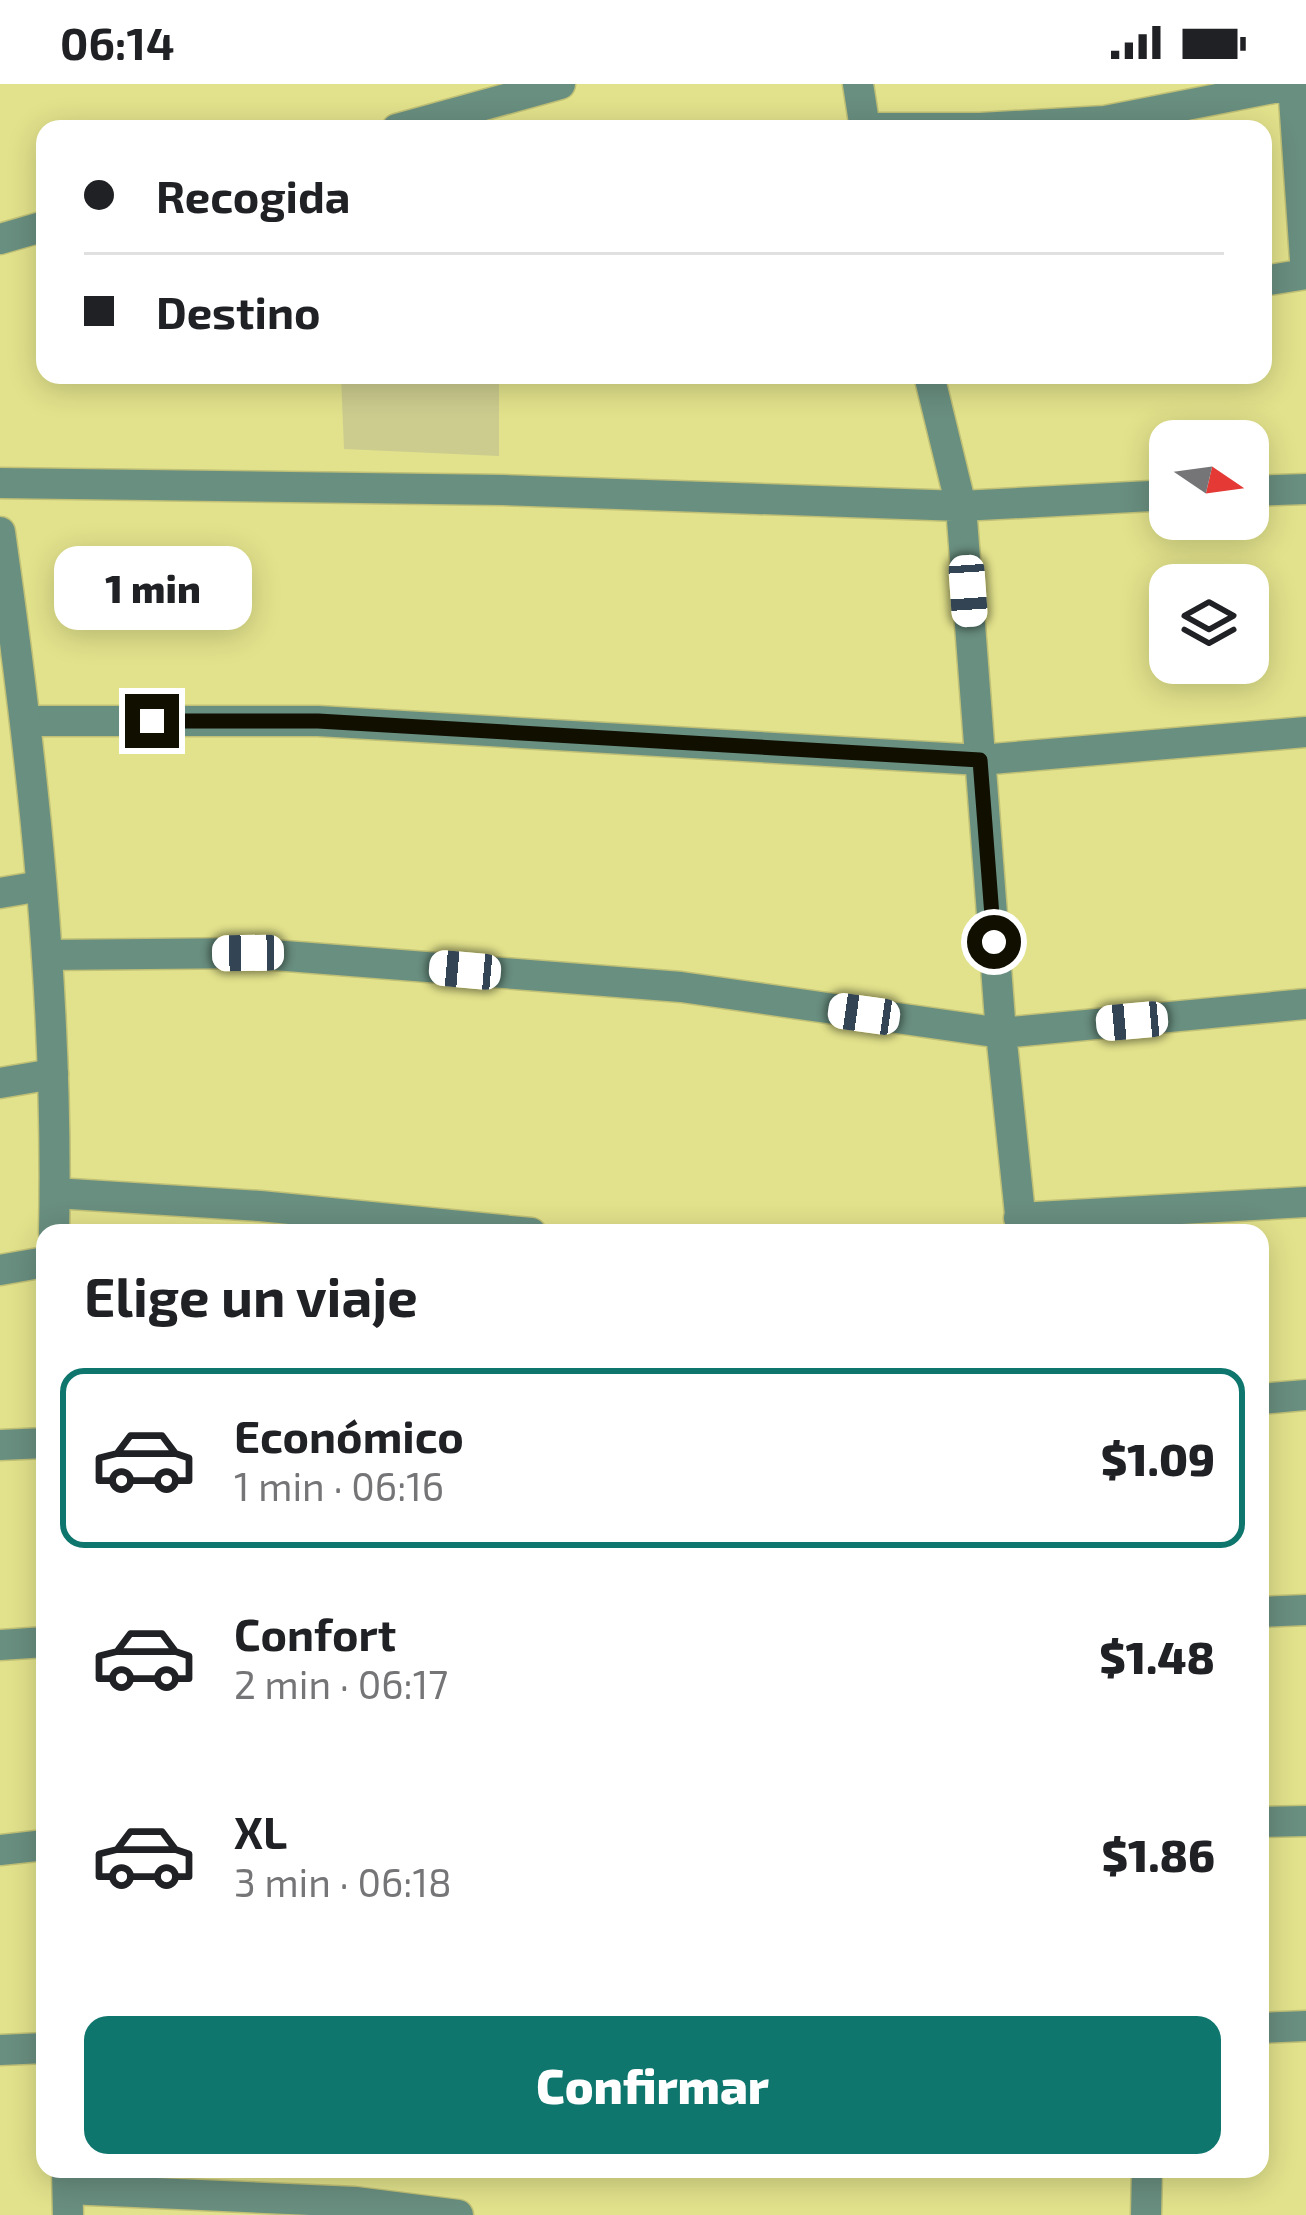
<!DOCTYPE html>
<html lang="es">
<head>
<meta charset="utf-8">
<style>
	body { margin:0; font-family:"Exo 2",sans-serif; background:#f6f6f6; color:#202124; height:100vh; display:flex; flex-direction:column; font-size:45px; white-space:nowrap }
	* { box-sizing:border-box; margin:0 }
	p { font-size:39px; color:#757577 }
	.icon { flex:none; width:66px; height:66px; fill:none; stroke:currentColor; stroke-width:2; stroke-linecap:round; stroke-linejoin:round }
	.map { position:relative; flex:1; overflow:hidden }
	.side { position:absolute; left:36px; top:1140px; width:1233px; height:954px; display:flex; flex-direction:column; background:#fff; border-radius:24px; box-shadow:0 6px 30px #0003 }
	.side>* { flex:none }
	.banner { position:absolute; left:36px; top:36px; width:1236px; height:264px; border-radius:24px; box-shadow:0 6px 30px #0003; display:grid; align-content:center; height:264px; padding:0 48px; background:#fff }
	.needle { width:78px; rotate:103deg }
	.tools { position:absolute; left:1149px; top:336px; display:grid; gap:24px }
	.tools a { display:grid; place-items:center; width:120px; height:120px; border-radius:24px; background:#fff; box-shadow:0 6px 30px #0003; font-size:60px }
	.end { position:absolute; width:54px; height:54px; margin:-27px; border:15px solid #100f00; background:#fff; box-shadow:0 0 0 6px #fff }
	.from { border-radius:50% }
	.bubble { position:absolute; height:84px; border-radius:24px; background:#fff; box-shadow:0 6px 30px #0003; font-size:39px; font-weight:800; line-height:84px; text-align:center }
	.car { position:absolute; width:36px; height:72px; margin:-36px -18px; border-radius:15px; box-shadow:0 0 9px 3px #0007; background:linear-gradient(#fff 24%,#345 0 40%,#fff 0 76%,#345 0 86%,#fff 0) }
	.banner b { display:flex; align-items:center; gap:42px; height:114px; font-size:45px }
	.banner b+b { border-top:3px solid #e0e0e0 }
	.banner i { width:30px; height:30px; background:#202124 }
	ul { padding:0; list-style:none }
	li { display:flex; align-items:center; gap:36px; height:180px; margin:0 24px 18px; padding:0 24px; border:6px solid transparent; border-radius:24px }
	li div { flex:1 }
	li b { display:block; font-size:45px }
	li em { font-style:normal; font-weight:800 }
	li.active { border-color:#0f766e }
	li>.icon { width:108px; height:108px; stroke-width:1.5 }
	h2 { padding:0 48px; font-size:54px; line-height:144px }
	.action { display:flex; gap:24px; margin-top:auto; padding:24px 48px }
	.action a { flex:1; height:138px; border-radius:24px; background:#0f766e; color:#fff; font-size:48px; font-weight:800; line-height:138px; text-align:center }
	.status { display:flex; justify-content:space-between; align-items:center; height:84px; padding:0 60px; background:#fff; direction:ltr }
	.status svg { height:33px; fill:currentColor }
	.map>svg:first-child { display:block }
</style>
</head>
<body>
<div class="status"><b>06:14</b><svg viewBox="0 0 49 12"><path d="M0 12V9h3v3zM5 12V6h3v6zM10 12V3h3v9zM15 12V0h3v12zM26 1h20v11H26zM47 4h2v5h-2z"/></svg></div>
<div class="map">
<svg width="1306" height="2131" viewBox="0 0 1306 2131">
	<rect width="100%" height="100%" fill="#e2e28c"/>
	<!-- green -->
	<path fill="#cccc8f" d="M341 291H499V372L344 365Z"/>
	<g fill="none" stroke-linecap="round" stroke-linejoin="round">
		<!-- minor casing -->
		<g stroke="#c0c076" stroke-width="33">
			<path id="minor" d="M858 0 865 45
				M865 44H980L1105 37 1294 0
				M397 45 560 0
				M0 155 45 142
				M1263 197 1306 190 1293 0
				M929 291 961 422 1001 949 1022 1149
				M0 399 503 406 961 422 1170 411
				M1248 407 1306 405
				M27 637H318L980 676 1306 648
				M0 809 41 802
				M47 871 248 869 681 903 1001 949 1306 920
				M0 999 53 990
				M55 1109 260 1122 531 1149
				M1019 1134 1306 1118
				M0 1186 45 1178
				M1260 1315 1306 1311
				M0 1361 45 1359
				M1260 1528 1306 1526
				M0 1561 45 1558
				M1260 1738 1306 1737
				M0 1766 45 1761
				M1260 1944 1306 1942
				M0 1966 45 1964
				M68 2105 355 2118 458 2131
				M1146 2131 1147 2085"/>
		</g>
		<!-- tertiary casing -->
		<g stroke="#c0c076" stroke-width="33">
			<path id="tertiary" d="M0 448C33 680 59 914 54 1149
				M67 2085 68 2131"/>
		</g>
		<!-- minor -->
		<use href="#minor" stroke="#698f80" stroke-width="30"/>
		<!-- tertiary -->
		<use href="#tertiary" stroke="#698f80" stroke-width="30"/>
	</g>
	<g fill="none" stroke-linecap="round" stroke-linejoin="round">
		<!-- route -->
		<path stroke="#100f00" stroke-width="15" d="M152 637H318L980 676 994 858"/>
	</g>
</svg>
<div class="tools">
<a><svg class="needle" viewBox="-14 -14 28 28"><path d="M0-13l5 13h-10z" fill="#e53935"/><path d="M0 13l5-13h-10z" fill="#757577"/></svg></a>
<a><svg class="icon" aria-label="layers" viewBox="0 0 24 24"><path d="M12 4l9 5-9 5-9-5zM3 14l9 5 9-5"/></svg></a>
</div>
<i class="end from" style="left:994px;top:858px"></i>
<i class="end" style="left:152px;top:637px"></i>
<div class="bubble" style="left:54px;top:462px;width:198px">1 min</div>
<i class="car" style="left:968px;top:507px;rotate:176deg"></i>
<i class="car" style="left:248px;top:869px;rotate:269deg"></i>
<i class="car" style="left:465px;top:886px;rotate:275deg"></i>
<i class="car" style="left:864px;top:930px;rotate:278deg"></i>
<i class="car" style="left:1132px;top:937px;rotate:265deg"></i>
<div class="banner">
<b><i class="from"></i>Recogida</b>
<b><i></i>Destino</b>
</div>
<section class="side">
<h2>Elige un viaje</h2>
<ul>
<li class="active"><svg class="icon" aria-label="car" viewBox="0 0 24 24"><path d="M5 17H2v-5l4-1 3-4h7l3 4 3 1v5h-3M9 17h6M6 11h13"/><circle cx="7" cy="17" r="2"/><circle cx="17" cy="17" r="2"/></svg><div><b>Económico</b><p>1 min · 06:16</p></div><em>$1.09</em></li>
<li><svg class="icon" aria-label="car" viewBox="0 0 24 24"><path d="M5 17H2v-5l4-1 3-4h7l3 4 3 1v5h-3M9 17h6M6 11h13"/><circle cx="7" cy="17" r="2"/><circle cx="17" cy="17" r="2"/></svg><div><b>Confort</b><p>2 min · 06:17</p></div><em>$1.48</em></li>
<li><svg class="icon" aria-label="car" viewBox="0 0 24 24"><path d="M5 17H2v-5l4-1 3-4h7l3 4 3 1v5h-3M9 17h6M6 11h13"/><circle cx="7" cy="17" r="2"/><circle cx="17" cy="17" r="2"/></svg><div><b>XL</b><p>3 min · 06:18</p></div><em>$1.86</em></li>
</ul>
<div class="action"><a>Confirmar</a></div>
</section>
</div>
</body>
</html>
